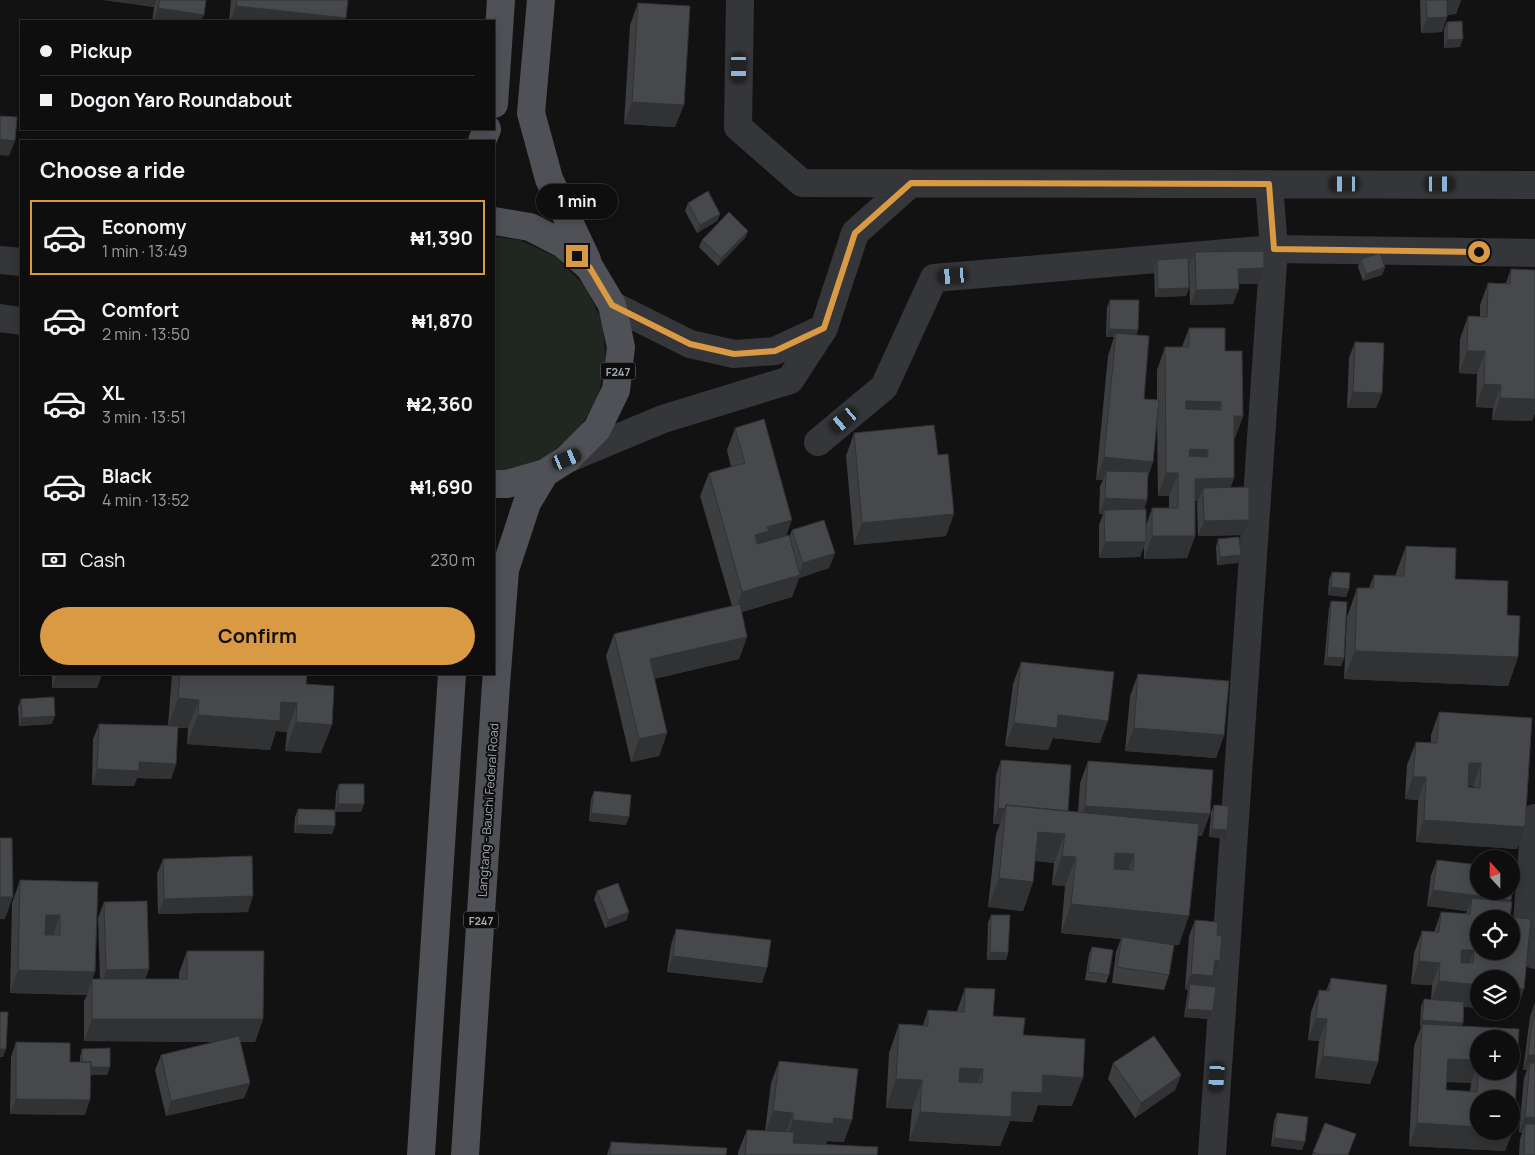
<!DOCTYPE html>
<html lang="en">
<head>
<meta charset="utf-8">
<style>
	body { margin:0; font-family:Manrope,sans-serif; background:#1c1c1c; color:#f1f3f6; height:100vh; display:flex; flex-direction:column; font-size:19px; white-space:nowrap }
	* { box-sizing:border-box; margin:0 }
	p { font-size:16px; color:#9b9c9e }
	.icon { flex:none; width:28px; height:28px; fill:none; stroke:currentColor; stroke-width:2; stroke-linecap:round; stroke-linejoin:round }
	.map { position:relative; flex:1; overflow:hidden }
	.sheet { position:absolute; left:20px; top:140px; width:475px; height:535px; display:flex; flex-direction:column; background:#0e0e0e; border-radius:0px; box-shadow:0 2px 12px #0003,0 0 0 1px #2e2e2e }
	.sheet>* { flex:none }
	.guide { position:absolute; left:20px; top:20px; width:475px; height:110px; border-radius:0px; box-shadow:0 2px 12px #0003,0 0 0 1px #2e2e2e; display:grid; align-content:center; height:110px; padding:0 20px; background:#0e0e0e }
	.needle { width:32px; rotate:339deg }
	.fabs { position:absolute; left:1470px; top:850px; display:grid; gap:10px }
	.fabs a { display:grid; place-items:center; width:50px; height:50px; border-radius:50%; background:#0e0e0e; box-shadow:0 2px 12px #0003,0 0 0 1px #2e2e2e; font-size:25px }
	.end { position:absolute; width:22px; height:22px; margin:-11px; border:6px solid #da9a43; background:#111; box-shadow:0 0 0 2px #111 }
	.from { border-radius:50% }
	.bubble { position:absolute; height:35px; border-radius:18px; background:#0e0e0e; box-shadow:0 2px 12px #0003,0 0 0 1px #2e2e2e; font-size:16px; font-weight:700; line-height:35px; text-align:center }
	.car { position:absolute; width:15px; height:30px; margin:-15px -8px; border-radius:6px; box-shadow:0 0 4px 1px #0007; background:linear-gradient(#222 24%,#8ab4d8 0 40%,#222 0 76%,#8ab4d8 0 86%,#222 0) }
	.guide b { display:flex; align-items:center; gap:18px; height:48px; font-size:19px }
	.guide b+b { border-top:1px solid #2e2e2e }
	.guide i { width:12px; height:12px; background:#f1f3f6 }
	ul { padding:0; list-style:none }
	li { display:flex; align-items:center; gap:15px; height:75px; margin:0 10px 8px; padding:0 10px; border:2px solid transparent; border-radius:0px }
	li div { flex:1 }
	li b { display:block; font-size:19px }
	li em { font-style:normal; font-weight:700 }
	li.selected { border-color:#da9a43 }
	li>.icon { width:45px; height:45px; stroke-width:1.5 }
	h2 { padding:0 20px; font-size:22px; line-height:60px }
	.pay { display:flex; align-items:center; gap:12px; height:55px; padding:0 20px; font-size:19px }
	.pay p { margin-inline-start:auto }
	.primary-button { display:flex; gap:10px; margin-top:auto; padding:10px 20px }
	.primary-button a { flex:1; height:58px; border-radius:30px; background:#da9a43; color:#111; font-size:20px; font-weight:700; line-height:58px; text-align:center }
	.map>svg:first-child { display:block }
</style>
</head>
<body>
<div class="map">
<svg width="1535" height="1155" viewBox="0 0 1535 1155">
	<rect width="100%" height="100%" fill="#121213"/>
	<!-- green -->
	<path fill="#202721" d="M494 237 520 240 556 257 584 285 602 320 606 359 598 398 577 432 546 457 510 470H494Z"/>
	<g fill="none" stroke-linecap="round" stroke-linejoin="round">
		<!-- minor -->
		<path stroke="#353639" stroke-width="28" d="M740 0 738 127 802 183 1535 185
			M0 260 21 262
			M612 305 690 344 734 354 775 351 824 328
			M0 318 21 321
			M818 442 884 387 934 278 1274 249 1535 253
			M567 459 663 419 790 380 824 328 855 233 911 183
			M1535 818 1525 948 1535 955
			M1212 1155 1274 249 1269 184"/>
		<!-- major -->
		<path stroke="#4f5156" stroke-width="28" d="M541 0 531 113 549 179 587 260
			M494 104 501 0
			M482 141 487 129
			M494 221 530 227 563 244 590 268 612 305 621 347 616 390 597 429 567 459 545 473 507 484H494
			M421 1155 452 674
			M465 1155 496 684 505 570 527 503 545 473"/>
	</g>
	<!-- wall -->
	<path fill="#3c3e40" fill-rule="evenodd" d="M104 0H206L201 21H152L154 7Z
		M231 0H348L344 21H229Z
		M1420 0H1461L1456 14 1447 15V17L1442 32 1421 33Z
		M638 3 675 127 624 124 630 25Z
		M1447 22 1460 47 1444 48V29Z
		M688 203 720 214 717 221 697 233 685 211Z
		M748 231 745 238 718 266 699 247 702 240Z
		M1195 252 1264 268 1259 284H1238L1233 304 1190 305 1189 268Z
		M1361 259 1385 267 1382 275 1363 281 1358 267Z
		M1157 260 1186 296 1155 297 1154 268Z
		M1511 269 1535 270V413L1532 421 1492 420 1493 408 1476 407 1477 374 1459 373 1460 339 1468 316 1480 317V305L1488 283H1506Z
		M1110 300 1138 330 1136 335 1144 399 1157 400V370L1165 347H1182L1189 328 1225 351 1243 416 1235 438H1234V478L1230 488 1249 520 1244 535 1198 536 1197 503 1198 501H1195V536L1187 558 1144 559V546L1140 557 1099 558V525L1103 514H1099L1100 486 1103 480H1096L1108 356 1114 337H1106L1107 307ZM1157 420 1158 496H1169V508H1152L1146 526 1144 509 1147 500 1148 476 1153 462Z
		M1355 342 1382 393 1376 408H1347L1349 358Z
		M735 428 787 536 789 538 792 530 835 553 829 568 799 578 792 597 742 612 747 637 739 659 654 679 667 733 659 756 631 762 606 656 614 634 732 606 700 496 709 473 731 467 727 450Z
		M854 433 946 536 854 545 846 456Z
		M1218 539 1241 555 1238 563 1217 565 1216 547Z
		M1406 546 1455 579 1507 615 1518 657 1508 686 1344 679 1347 617 1357 588H1369L1374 575 1395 576Z
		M1332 572 1349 589 1346 597 1328 595 1329 580Z
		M1331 601 1344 658 1341 666 1324 665 1329 608Z
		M1021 662 1100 743 1053 738 1048 750 1005 746 1013 684Z
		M52 674H102L97 688H52Z
		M172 674H307L306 684 321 753 285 751 287 732 276 731 270 750 187 744 188 728H178L176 764 171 779 137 778 134 786 92 785 93 739 99 724 168 726Z
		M1138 674 1224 735 1216 758 1125 751 1130 696Z
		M21 699 52 724 19 726 18 707Z
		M1439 712 1532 718 1525 827 1517 849 1416 842 1418 800 1405 799 1407 765 1416 742 1431 743V735ZM1468 785 1473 786V788L1468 787Z
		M1001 760 1068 811 1078 812 1080 783 1088 761 1202 836H1198L1179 945 1157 943 1169 975 1164 990 1112 983 1116 952 1121 939 1061 933 1065 886 1052 885 1054 863 1035 861 1033 882 1023 911 988 907 996 834 1000 824H993L996 775Z
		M339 784 364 804 361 812H335L332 834 294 833 295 817 298 809 335 811 336 792Z
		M594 791 626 825 589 821 591 799Z
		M1214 805 1224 838 1209 837 1211 812Z
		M163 859 248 912 158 914 157 874Z
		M1437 860 1511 900 1510 917 1516 1011H1511V979H1479V1008L1464 1007 1463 1023 1461 1026 1514 1128 1505 1151 1409 1146 1414 1046 1421 1027H1420L1421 1006 1424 999H1431L1432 985 1411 984 1414 953 1422 931 1434 932 1441 912 1466 914 1467 911 1427 906 1431 875ZM1447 1082 1471 1083 1470 1091 1446 1090Z
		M20 880 98 882 92 979H100L98 918 104 902 149 969 145 979H179V973L187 951 263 1019 255 1042H240L250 1083 244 1098 166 1116 155 1070 161 1055 217 1042 84 1041V1001L87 995 10 993 12 903Z
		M597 891 627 920 605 928 594 899Z
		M991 915 1008 953 1006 960H987L988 923Z
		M1195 920 1215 976H1213L1210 986 1213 1011 1210 1019 1184 1017 1188 990 1185 989 1189 936Z
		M676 929 762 983 667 972 671 945Z
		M1092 947 1109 975 1106 983 1085 980 1089 954Z
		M1331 978 1378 1062 1370 1084 1315 1078 1319 1041 1308 1040 1311 1012 1319 990 1326 991Z
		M965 988 993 1016 1023 1035 1072 1106 1038 1105 1032 1122 1010 1121 1000 1146 909 1141 912 1109 886 1108 889 1053 899 1024 923 1025 928 1010 957 1011Z
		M1535 1002V1155H1519L1520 1139 1522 1133 1519 1132 1524 1078 1527 1070H1523L1530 1017Z
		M16 1042 70 1062H80V1057L82 1049 110 1067 107 1075H91L85 1115 10 1114 11 1057Z
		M779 1061 844 1142 827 1141 826 1144 877 1155H738V1152L747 1130 765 1131 771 1083Z
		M1113 1063 1181 1075 1175 1090 1135 1118 1108 1079Z
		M1277 1113 1302 1150 1271 1146 1274 1121Z
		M1325 1123 1348 1155H1312Z
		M611 1142 726 1155H607Z"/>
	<!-- shaded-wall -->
	<path fill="#313234" d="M104 0H156L154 7Z
		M1446 0H1461L1456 14 1441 15Z
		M236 6 346 18 344 21H230Z
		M158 8 204 15 201 21H154Z
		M1447 17 1442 32 1421 33 1427 18Z
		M1463 39 1460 47 1444 48 1447 40Z
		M632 102 684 105 675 127 624 124Z
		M0 139 15 141 9 156 0 155Z
		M720 214 717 221 697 233 700 225Z
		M748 231 745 238 718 266 721 258Z
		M1385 267 1382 275 1363 281 1366 274Z
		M1264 268 1259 284H1232L1238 269Z
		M1189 288 1186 296 1155 297 1158 289Z
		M1239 289 1233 304 1190 305 1196 290Z
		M1109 329 1138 330 1135 337 1116 333 1114 337H1106Z
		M1467 351H1485L1477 374 1459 373Z
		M1484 384 1501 385 1493 408 1476 407Z
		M1353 392 1382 393 1376 408H1347Z
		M1500 398 1535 399V413L1532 421 1492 420Z
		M1186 401 1221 402 1213 425 1178 424Z
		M1234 416H1243L1235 438H1225Z
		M1190 449 1208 450 1200 472H1181Z
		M1104 457 1153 462 1145 484 1106 471 1103 480H1096Z
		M1166 473H1178L1169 496H1158Z
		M1234 478 1226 500 1203 488 1198 501H1187L1195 479Z
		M1105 498 1147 500 1142 515 1104 510 1103 514H1099Z
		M954 514 946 536 854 545 862 523Z
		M792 520 784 542 761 554 755 535 767 527Z
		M1249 520 1244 535 1198 536 1204 521Z
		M1152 536H1195L1187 558 1144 559Z
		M1105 542H1146L1140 557 1099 558Z
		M835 553 829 568 799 578 792 597 734 614 742 592 799 575 803 563Z
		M1241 555 1238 563 1217 565 1220 557Z
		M1331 587 1349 589 1346 597 1328 595Z
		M747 637 739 659 641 682 650 659Z
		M1355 651 1518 657 1508 686 1344 679Z
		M1327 657 1344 658 1341 666 1324 665Z
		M57 674H102L97 688H52Z
		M178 698 199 700 188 728 168 727Z
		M281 702 297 703 287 732 276 731 270 750 187 744 198 715Z
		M1058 715 1108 721 1100 743 1053 738 1048 750 1005 746 1014 723Z
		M55 716 52 724 19 726 22 718Z
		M296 722 332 725 321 753 285 751Z
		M1134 728 1224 735 1216 758 1125 751Z
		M667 733 659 756 631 762 639 739Z
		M139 762 176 764 171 779 137 778 134 786 92 785 97 769Z
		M1469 763H1481L1473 786 1461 785Z
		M1413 777H1426L1418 800 1405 799Z
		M338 804H364L361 812H335Z
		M1085 806 1210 814 1202 836 1077 828Z
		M998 808 1005 809 1000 824H993Z
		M591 813 629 817 626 825 589 821Z
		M1424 820 1525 827 1517 849 1416 842Z
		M297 825 335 826 332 834 294 833Z
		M1212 829 1227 830 1224 838 1209 837Z
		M1038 832 1065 834 1054 863 1028 860Z
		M1115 853 1134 854 1124 883 1105 882Z
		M1062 856 1076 857 1065 886 1052 885Z
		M999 878 1033 882 1023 911 988 907Z
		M1433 890 1511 900 1506 916 1472 898 1467 911 1427 906Z
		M253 896 248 912 158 914 164 899Z
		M0 897H13L5 919H0Z
		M1071 904 1189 916 1179 945 1061 933Z
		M629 912 627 920 605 928 608 920Z
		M46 915H60L52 937H37Z
		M1461 950H1474L1466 973 1453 972Z
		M990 952 1008 953 1006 960H987Z
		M673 956 767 968 762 983 667 972Z
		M1215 960 1220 961 1215 976H1213L1208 991 1190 984 1188 990 1185 989 1191 974Z
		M1419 961 1440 963 1432 985 1411 984Z
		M149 969 143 984 101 986 106 970Z
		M18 970 95 972 87 995 10 993Z
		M1439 981 1479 985V1008L1430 1003Z
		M1511 988 1524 989 1516 1011H1511Z
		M1187 1009 1213 1011 1210 1019 1184 1017Z
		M1316 1018 1327 1019 1319 1041 1308 1040Z
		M92 1019H263L255 1042 84 1041Z
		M1422 1020 1463 1023 1460 1030 1422 1024 1421 1027H1420Z
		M0 1049H6L3 1057H0Z
		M1528 1055H1535V1072L1530 1063 1527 1070H1523Z
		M1323 1056 1378 1062 1370 1084 1315 1078Z
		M1448 1059 1479 1060 1471 1083 1440 1081Z
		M82 1067H110L107 1075H79Z
		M960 1068 983 1069 972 1098 950 1097Z
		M1043 1075 1083 1078 1072 1106 1038 1105 1032 1122 1010 1121 1000 1146 909 1141 920 1112 1012 1092Z
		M1181 1075 1175 1090 1135 1118 1141 1103Z
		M896 1079 922 1080 912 1109 886 1108Z
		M250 1083 244 1098 166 1116 171 1101Z
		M16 1099 90 1100 85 1115 10 1114Z
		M773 1111 793 1113 785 1136 765 1134Z
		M1525 1117 1535 1118V1134L1525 1124 1522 1133 1519 1132Z
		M834 1118 852 1120 844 1142 827 1141 825 1147 785 1143 793 1120Z
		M1417 1123 1479 1127V1131H1511V1128H1514L1505 1151 1409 1146Z
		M1274 1138 1305 1142 1302 1150 1271 1146Z"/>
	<!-- building -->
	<path fill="#46484b" stroke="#313234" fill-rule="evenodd" d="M160 0H206L204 15 158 8Z
		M237 0H348L346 18 236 6Z
		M1426 0H1447V17L1427 18Z
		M638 3 690 6 684 105 632 102Z
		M1462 21 1463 39 1447 40V22Z
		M0 116 17 117 15 141 0 139Z
		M708 191 720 214 700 225 688 203Z
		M729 212 748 231 721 258 702 240Z
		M1264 251V268L1238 269 1239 289 1196 290 1195 252Z
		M1380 253 1385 267 1366 274 1361 259Z
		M1188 258 1189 288 1158 289 1157 260Z
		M1511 269 1535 270V399L1500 398 1501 385 1484 384 1485 351H1467L1468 316 1487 317 1488 283 1510 284Z
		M1110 300H1139L1138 330 1109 329Z
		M1189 328H1225V351H1242L1243 416H1234V478L1195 479V536H1152V508H1178V473H1166L1165 347H1189ZM1186 401 1221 402V410L1186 409ZM1190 449 1208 450V457L1189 456Z
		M1116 333 1149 336 1144 399 1159 400 1153 462 1104 457Z
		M1355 342 1384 343 1382 393 1353 392Z
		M764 419 792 520 767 527 769 531 755 535 757 544 789 535 800 575 742 592 709 473 745 463 735 428Z
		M934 425 938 455 948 454 954 514 862 523 854 433Z
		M1106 471 1148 472 1147 500 1105 498Z
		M1249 487V520L1204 521 1203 488Z
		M1146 509V542H1105L1104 510Z
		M824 520 835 553 803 563 792 530Z
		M1239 537 1241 555 1220 557 1218 539Z
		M1406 546 1456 548 1455 579 1508 581 1507 615 1520 616 1518 657 1355 651 1357 588H1373L1374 575 1404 576Z
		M1332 572 1350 573 1349 589 1331 587Z
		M1331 601 1347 602 1344 658 1327 657Z
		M740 604 747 637 650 659 667 733 639 739 614 634Z
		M1021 662 1114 672 1108 721 1058 715 1057 728 1014 723Z
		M180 674H307L306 684 334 686 332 725 296 722 297 703 281 702 280 721 198 715 199 700 178 698Z
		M1138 674 1229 681 1224 735 1134 728Z
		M54 697 55 716 22 718 21 699Z
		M1439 712 1532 718 1525 827 1424 820 1426 777H1413L1416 742 1437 743ZM1469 763H1481L1480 788 1468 787Z
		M99 724 178 726 176 764 139 762V771L97 769Z
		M1001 760 1071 765 1068 811 1006 805 1005 809 998 808Z
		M1088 761 1213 770 1210 814 1085 806Z
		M339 784H364V804H338Z
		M594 791 631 795 629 817 591 813Z
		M1006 805 1199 824 1189 916 1071 904 1076 857 1062 856 1065 834 1038 832 1033 882 999 878ZM1115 853 1134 854 1133 870 1114 869Z
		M1214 805 1229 806 1227 830 1212 829Z
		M298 809 335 810V826L297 825Z
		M0 838H12L13 897H0Z
		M252 856 253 896 164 899 163 859Z
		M1437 860 1479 865V891H1511V869L1515 870 1511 900 1433 890Z
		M20 880 98 882 95 972 18 970ZM46 915H60V935H45Z
		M618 883 629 912 608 920 597 891Z
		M1472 898 1512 902 1510 917 1531 919 1524 989 1511 988V979H1479V985L1439 981 1440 963 1419 961 1422 931 1439 932 1441 912 1470 914ZM1479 919H1511V951H1479ZM1461 950H1474L1473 963H1461Z
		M147 901 149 969 106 970 104 902Z
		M991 915H1010L1008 953 990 952Z
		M1195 920 1218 922 1217 935 1222 936 1220 961 1215 960 1213 976 1191 974Z
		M676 929 771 940 767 968 673 956Z
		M1122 937 1174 945 1169 975 1117 967Z
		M1092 947 1113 950 1109 975 1088 972Z
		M187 951H264L263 1019H92V979H187Z
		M1331 978 1387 985 1378 1062 1323 1056 1327 1019 1316 1018 1319 990 1329 991Z
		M1190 984 1216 987 1213 1011 1187 1009Z
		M965 988 995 989 993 1016 1025 1018 1023 1035 1085 1039 1083 1078 1043 1075 1042 1093 1012 1092 1011 1117 920 1112 922 1080 896 1079 899 1024 928 1026V1010L964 1012ZM960 1068 983 1069 982 1083 959 1082Z
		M1424 999 1464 1002 1463 1023 1422 1020Z
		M1535 1004V1055H1528Z
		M0 1012H8L6 1049H0Z
		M1422 1024 1519 1029 1514 1128H1511V1099H1479V1127L1417 1123ZM1479 1039H1511V1071H1479ZM1448 1059 1479 1060 1477 1092 1446 1090Z
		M239 1036 250 1083 171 1101 161 1055Z
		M1154 1036 1181 1075 1141 1103 1113 1063Z
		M16 1042 70 1043V1062H91L90 1100 16 1099Z
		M110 1048V1067H91V1062H82V1049Z
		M779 1061 858 1069 852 1120 834 1118 833 1124 793 1120V1113L773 1111Z
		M1530 1063H1535V1118L1525 1117Z
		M1277 1113 1308 1117 1305 1142 1274 1138Z
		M1325 1123 1356 1134 1348 1155H1320L1313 1152Z
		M1525 1124H1535V1155H1524Z
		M747 1130 794 1132 793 1143 878 1147 877 1155H745Z
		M611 1142 727 1148 726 1155H610Z"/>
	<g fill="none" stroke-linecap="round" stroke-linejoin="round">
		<!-- route -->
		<path stroke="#da9a43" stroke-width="6" d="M577 256 590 268 612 305 690 344 734 354 775 351 824 328 855 233 911 183 1269 184 1274 249 1479 252"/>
	</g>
	<g text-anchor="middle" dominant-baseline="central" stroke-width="4" stroke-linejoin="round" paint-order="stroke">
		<!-- shield labels -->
		<g fill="#0d0d0e" stroke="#777b81" stroke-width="1">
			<rect x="600.5" y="362.5" width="35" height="17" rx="4"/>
			<rect x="463.5" y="911.5" width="35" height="17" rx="4"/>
		</g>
		<g font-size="11" font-weight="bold" fill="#a5aab2">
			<text x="618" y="371">F247</text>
			<text x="481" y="920">F247</text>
		</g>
		<!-- street labels -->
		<g font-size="12" fill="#a5aab2" stroke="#0d0d0e">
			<text transform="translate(488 810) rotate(-86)">Langtang - Bauchi Federal Road</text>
		</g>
	</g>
</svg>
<div class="fabs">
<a><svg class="needle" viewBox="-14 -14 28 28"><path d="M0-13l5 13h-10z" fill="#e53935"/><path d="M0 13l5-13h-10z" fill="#9b9c9e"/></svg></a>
<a><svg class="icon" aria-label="locate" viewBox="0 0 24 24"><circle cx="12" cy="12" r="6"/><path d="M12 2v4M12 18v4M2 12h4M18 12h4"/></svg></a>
<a><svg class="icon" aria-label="layers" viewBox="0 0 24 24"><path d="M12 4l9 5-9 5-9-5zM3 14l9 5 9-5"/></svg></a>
<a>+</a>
<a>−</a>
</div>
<i class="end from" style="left:1479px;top:252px"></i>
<i class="end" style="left:577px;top:256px"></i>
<div class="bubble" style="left:536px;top:184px;width:82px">1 min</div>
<i class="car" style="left:739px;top:68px;rotate:180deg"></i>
<i class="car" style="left:1345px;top:184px;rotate:270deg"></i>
<i class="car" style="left:1440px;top:184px;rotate:90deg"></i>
<i class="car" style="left:953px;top:276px;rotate:265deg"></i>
<i class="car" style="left:844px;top:420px;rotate:230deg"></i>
<i class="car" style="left:567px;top:459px;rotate:68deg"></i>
<i class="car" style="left:1217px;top:1077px;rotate:184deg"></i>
<div class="guide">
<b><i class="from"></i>Pickup</b>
<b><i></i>Dogon Yaro Roundabout</b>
</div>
<section class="sheet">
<h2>Choose a ride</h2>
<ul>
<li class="selected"><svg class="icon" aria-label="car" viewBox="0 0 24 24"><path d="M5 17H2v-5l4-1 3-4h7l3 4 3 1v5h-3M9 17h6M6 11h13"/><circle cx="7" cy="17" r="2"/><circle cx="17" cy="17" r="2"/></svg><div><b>Economy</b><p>1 min · 13:49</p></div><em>₦1,390</em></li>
<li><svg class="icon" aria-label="car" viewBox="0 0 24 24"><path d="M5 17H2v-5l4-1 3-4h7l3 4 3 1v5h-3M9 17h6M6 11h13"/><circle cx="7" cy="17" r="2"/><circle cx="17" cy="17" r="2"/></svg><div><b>Comfort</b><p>2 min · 13:50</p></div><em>₦1,870</em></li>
<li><svg class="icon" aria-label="car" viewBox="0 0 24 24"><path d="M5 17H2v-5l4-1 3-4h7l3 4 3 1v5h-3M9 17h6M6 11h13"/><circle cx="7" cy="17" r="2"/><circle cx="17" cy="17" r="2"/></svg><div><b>XL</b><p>3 min · 13:51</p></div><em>₦2,360</em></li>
<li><svg class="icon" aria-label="car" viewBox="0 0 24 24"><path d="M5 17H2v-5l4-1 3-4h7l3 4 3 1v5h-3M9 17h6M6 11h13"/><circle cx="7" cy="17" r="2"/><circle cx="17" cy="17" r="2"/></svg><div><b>Black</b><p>4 min · 13:52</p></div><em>₦1,690</em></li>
</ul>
<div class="pay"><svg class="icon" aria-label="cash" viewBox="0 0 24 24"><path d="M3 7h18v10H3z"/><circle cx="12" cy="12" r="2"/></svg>Cash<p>230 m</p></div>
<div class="primary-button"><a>Confirm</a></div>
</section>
</div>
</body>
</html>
